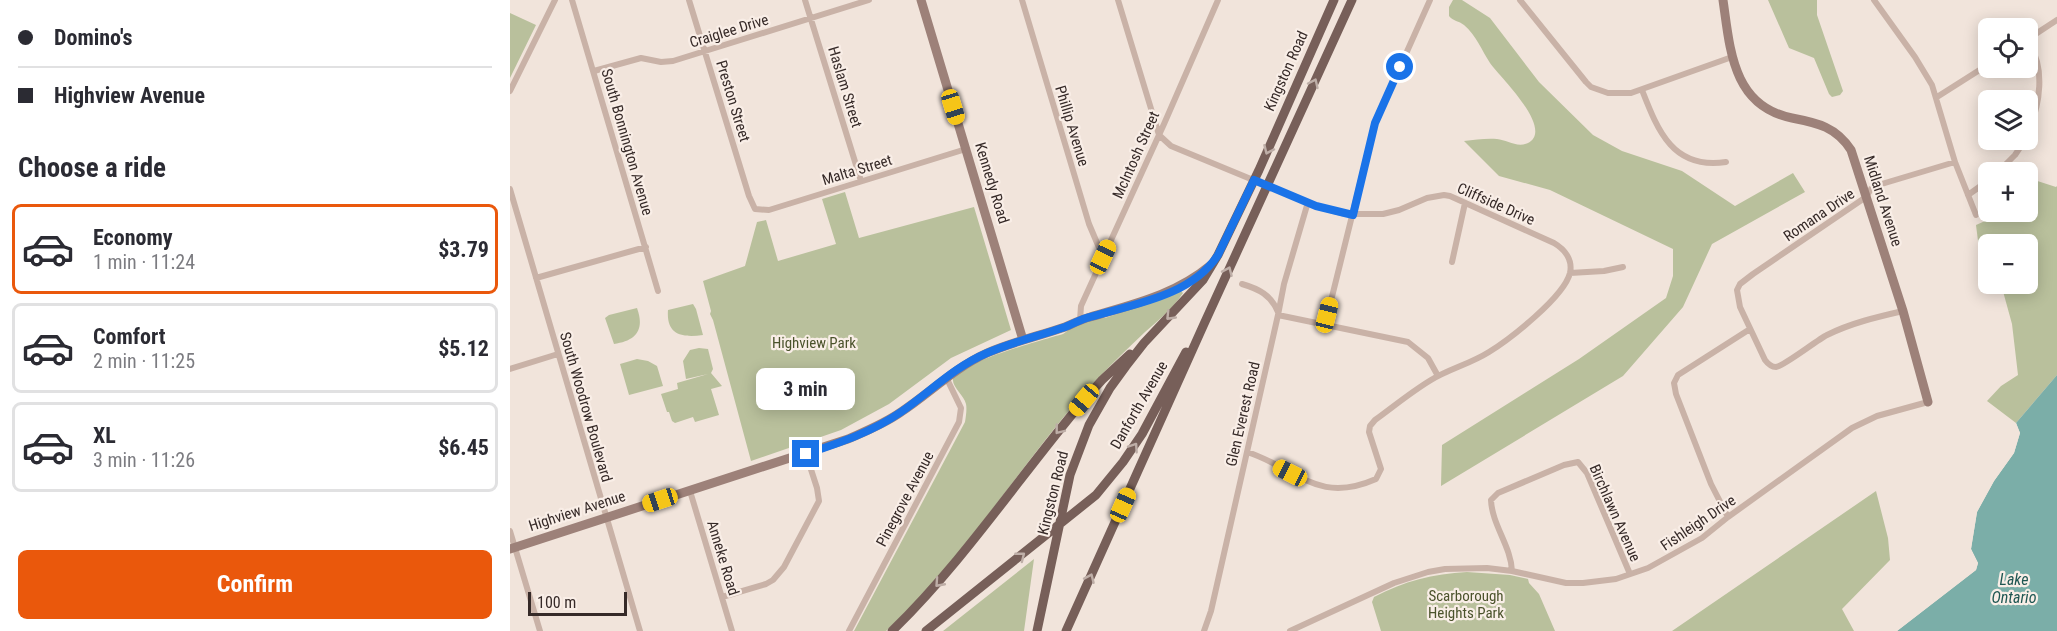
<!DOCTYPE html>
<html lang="en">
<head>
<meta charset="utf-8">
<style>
	body { margin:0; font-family:"Roboto Condensed",sans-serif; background:#f7f7f7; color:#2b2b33; height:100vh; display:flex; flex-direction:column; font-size:22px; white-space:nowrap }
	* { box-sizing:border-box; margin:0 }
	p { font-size:20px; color:#7c7c81 }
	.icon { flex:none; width:33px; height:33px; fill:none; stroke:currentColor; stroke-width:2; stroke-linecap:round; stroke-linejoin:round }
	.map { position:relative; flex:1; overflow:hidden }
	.details { display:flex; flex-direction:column; background:#fff; width:510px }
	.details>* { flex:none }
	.hud { display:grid; align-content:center; height:132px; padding:0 18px; background:#fff }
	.controls { position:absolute; left:1468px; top:18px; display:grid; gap:12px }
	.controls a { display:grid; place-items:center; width:60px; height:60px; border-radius:9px; background:#fff; box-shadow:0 3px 15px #0003; font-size:30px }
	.scale { position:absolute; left:18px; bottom:15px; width:99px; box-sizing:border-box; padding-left:6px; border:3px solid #362a28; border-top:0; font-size:16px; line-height:21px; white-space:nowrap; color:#362a28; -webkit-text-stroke:4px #f9eee7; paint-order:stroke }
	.end { position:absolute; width:27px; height:27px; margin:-14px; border:8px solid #1a73e8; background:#fff; box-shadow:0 0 0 3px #fff }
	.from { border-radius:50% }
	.bubble { position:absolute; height:42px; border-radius:9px; background:#fff; box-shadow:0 3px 15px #0003; font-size:20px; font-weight:700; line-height:42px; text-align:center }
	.car { position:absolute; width:18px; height:36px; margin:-18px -9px; border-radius:8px; box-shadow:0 0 4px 2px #0007; background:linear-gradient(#f5c518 24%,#345 0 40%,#f5c518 0 76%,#345 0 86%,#f5c518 0) }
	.hud b { display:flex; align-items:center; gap:21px; height:57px; font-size:22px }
	.hud b+b { border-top:2px solid #e1e1e2 }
	.hud i { width:15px; height:15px; background:#2b2b33 }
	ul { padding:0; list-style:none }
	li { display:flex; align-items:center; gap:18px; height:90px; margin:0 12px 9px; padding:0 6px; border:3px solid #e1e1e2; border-radius:9px }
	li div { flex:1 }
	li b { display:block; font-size:22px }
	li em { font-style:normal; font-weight:700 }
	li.selected { border-color:#ea580c }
	li>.icon { width:54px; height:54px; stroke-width:1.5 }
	h2 { padding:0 18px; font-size:27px; line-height:72px }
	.cta { display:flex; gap:12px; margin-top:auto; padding:12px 18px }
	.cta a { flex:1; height:69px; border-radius:9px; background:#ea580c; color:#fff; font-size:24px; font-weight:700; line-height:69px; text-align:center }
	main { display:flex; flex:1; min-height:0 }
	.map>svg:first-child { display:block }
</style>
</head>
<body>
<main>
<section class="details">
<div class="hud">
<b><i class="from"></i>Domino's</b>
<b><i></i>Highview Avenue</b>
</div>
<h2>Choose a ride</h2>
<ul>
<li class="selected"><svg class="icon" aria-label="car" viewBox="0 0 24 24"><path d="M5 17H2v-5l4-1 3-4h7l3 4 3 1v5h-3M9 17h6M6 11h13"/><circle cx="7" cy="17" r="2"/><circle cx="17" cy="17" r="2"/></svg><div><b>Economy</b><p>1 min · 11:24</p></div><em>$3.79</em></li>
<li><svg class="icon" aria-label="car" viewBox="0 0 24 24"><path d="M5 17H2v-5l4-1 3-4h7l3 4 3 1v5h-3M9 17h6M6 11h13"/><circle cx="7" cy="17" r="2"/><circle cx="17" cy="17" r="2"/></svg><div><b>Comfort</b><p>2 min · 11:25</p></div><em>$5.12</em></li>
<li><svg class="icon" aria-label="car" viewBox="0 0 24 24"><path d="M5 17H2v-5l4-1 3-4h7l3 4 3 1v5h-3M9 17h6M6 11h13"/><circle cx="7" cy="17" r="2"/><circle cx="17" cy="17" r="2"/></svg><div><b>XL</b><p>3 min · 11:26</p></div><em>$6.45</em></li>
</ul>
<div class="cta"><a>Confirm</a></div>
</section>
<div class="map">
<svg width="1547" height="631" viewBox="0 0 1547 631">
	<rect width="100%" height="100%" fill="#f1e4db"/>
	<!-- green -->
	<path fill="#b9c09c" d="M943 0H952L980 18 1029 82 1083 135 1112 151 1172 171 1225 206 1283 173 1295 192 1202 244 1173 307 1113 376 931 486 932 445 1069 359 1156 298 1163 276V249L1040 190 989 176 954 141C965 140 976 138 987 139 997 140 1007 148 1018 143 1045 129 989 76 980 63 972 51 966 35 954 25 949 21 943 21 939 16V7Z
		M1258 0H1307V15L1333 91 1330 95 1322 97 1319 94 1304 58 1279 48Z
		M0 13 26 25 0 78Z
		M1518 178 1546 187 1547 186V375L1506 423 1477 401 1491 386 1508 375 1502 324 1491 284H1518V244H1479V267L1470 257 1466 225 1475 221 1468 199 1479 188V212H1518Z
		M335 192 349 238 464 207 501 330 441 358 379 404 331 430 241 461 203 320 200 314 201 311 193 281 235 266 247 222 256 220 268 261 326 244 312 199Z
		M670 290 673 293C663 308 649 320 635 332 612 354 589 376 568 400 503 476 450 562 376 631H344L455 422C456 416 457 409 456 404 454 395 442 387 443 379 446 363 536 339 553 334 558 331 562 326 568 323 576 320 586 318 595 318L656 297Z
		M183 304 186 309 193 335C172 338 156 335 158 310Z
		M127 308C135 330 126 341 104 344L95 318 99 315Z
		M189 348 198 349 203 369 201 373 212 386 201 389 209 415 185 422 183 417 165 423 162 421 159 412H157L151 394 168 389 167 383 198 374 176 379 173 361 180 350Z
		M127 359 138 361 147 366 153 386 119 395 110 364Z
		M1366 491 1378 538 1380 560 1332 609 1344 631H1162Z
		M524 559 514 631H433Z
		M957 572 1000 575 1018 579 1019 583 1029 594 1045 631H871L862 602 864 597C894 581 923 574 957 572Z"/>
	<!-- water -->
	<path fill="#7baea8" d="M1547 375V631H1387L1466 570 1468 563 1461 549 1467 512 1484 481 1504 453 1510 433 1506 423Z"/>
	<!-- pier -->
	<path fill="#f1e4db" d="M1506 423 1510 433 1504 453 1484 481 1467 512 1461 549 1468 563 1466 570 1387 631H1384L1427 595 1463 568 1465 563 1458 549 1464 511 1480 482 1499 456 1507 433 1503 425Z"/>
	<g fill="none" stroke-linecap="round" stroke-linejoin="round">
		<!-- street -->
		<path stroke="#c9b2a7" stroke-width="6" d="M62 0 148 291
			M179 0 239 196 245 209 259 210 456 149
			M295 0 351 181
			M512 0 579 224 593 257
			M608 0 649 135 661 146 806 206 835 214H873L889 210 917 198 934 195 940 196 1044 243C1054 249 1063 259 1060 273 1054 297 1000 339 979 352 960 364 939 369 921 380 901 392 883 407 865 420L860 426 859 432 871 469 866 479C807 505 787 468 737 452
			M1010 0 1076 82 1081 87 1098 93H1121L1222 57
			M1364 0 1405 57 1422 85 1445 162 1466 215
			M1518 39 1547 20
			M1518 42C1536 68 1530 105 1518 132
			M84 71 131 58 151 62 163 61 359 0
			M1132 90C1148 131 1163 170 1216 162
			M0 91 45 0
			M1427 97 1479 64
			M1488 172 1505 155 1515 140
			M0 189 130 631
			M1458 195 1479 180
			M942 262 955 203
			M1060 273 1094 271 1113 267
			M26 278 136 247
			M732 284C749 289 761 295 768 312
			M1393 311C1367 317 1341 323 1317 335 1307 340 1274 366 1266 367 1261 367 1258 364 1255 360L1230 307 1227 290 1230 284 1243 274 1356 197 1361 189 1365 186 1445 162
			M768 315 898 342 918 358 928 376
			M570 320 571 306 654 124 708 0
			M815 325 865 123 920 0
			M0 369 48 354
			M180 491 222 631
			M1218 517 1201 484 1166 394 1164 383 1168 375 1240 329
			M0 531 30 631
			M1002 571C1001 546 982 525 981 500L988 493 1054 465 1068 462 1077 473 1120 574
			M212 597 256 584 263 580 274 567 309 501 307 488 296 454
			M339 631 449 422 451 408 436 377
			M694 631 701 611 768 315 774 284 798 202
			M780 631 884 583 918 572 935 569 977 568 1002 571 1056 583H1073L1106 579 1138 568 1192 538 1218 517 1342 428 1367 416 1418 402"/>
		<!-- secondary -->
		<path stroke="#9d8179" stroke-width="9" d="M411 0 513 340
			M1213 0C1220 48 1222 106 1282 118 1308 123 1326 127 1341 150L1393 311 1418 402
			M0 549 338 439C356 431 374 424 391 412 420 393 444 368 477 353 502 342 529 336 555 327 564 323 572 319 580 317 624 304 665 295 701 265"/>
		<!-- primary -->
		<path stroke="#775f59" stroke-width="9" d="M382 631C454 561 509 477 574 400L592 380 620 354
			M416 631 586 495 613 462 632 434 676 352
			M527 631 560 475 579 425 600 388 616 366 634 343 693 280 708 255 749 170 824 0
			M556 631 694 324 842 0"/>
	</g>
	<!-- one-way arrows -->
	<defs><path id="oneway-chevron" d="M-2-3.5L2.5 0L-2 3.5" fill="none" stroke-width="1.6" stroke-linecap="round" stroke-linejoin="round" transform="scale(1.5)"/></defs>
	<g stroke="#beaea7">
		<use href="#oneway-chevron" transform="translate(804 83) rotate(-65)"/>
		<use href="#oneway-chevron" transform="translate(758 150) rotate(114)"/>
		<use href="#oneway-chevron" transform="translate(718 271) rotate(-66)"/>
		<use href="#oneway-chevron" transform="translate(660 316) rotate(134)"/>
		<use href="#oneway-chevron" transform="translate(549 430) rotate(128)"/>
		<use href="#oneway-chevron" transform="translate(624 447) rotate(-56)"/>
		<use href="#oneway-chevron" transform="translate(511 556) rotate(-38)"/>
		<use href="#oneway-chevron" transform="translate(580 578) rotate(-66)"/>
		<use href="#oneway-chevron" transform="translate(429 583) rotate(132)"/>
	</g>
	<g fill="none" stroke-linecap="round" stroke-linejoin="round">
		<!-- route -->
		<path stroke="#1a73e8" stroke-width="8" d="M296 454C329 443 362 432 391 412 420 392 444 367 477 353 502 342 529 336 555 327 563 324 571 319 580 317 624 304 681 296 708 255L744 180 806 206 843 215 865 123 890 67"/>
	</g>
	<g text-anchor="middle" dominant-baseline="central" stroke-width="4.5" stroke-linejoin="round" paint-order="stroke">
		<!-- street labels -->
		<g font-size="15" fill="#362a28" stroke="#f9eee7">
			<text transform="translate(219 31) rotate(-17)">Craiglee Drive</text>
			<text transform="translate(776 71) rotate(-66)">Kingston Road</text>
			<text transform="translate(335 87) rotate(73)">Haslam Street</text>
			<text transform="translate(223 101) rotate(73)">Preston Street</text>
			<text transform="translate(562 126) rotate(73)">Phillip Avenue</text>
			<text transform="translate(117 142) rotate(74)">South Bonnington Avenue</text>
			<text transform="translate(626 155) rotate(-66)">McIntosh Street</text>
			<text transform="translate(347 170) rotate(-17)">Malta Street</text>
			<text transform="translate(482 183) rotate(73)">Kennedy Road</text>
			<text transform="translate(1373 201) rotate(72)">Midland Avenue</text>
			<text transform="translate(986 204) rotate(24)">Cliffside Drive</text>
			<text transform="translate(1309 215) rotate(-34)">Romana Drive</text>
			<text transform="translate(629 405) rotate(-60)">Danforth Avenue</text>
			<text transform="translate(76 407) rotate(74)">South Woodrow Boulevard</text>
			<text transform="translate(733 414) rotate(-77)">Glen Everest Road</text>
			<text transform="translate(543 493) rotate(-76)">Kingston Road</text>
			<text transform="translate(395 499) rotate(-62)">Pinegrove Avenue</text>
			<text transform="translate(67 511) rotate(-18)">Highview Avenue</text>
			<text transform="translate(1105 513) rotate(66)">Birchlawn Avenue</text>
			<text transform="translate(1188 523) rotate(-34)">Fishleigh Drive</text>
			<text transform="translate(213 558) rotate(73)">Anneke Road</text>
		</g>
		<!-- park labels -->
		<g font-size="15" fill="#4b532c" stroke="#f9eee7">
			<text x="304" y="343">Highview Park</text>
			<text x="956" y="596">Scarborough<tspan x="956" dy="17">Heights Park</tspan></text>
		</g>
		<!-- water labels -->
		<g font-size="16" font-style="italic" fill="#1e5652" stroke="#f9eee7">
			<text x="1504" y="579">Lake<tspan x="1504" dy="18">Ontario</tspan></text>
		</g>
	</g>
</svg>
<div class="controls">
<a><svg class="icon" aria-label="locate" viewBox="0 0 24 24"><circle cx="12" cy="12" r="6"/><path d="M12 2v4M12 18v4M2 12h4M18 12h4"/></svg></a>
<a><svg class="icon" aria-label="layers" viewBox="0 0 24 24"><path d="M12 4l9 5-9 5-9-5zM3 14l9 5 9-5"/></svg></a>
<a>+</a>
<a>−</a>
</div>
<div class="scale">100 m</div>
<i class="end from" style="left:890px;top:67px"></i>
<i class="end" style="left:296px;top:454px"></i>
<div class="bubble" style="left:246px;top:368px;width:99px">3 min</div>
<i class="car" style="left:443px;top:107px;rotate:163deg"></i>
<i class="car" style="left:593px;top:257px;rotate:25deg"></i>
<i class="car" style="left:817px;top:315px;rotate:14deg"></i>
<i class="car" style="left:574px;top:400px;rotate:220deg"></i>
<i class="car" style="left:780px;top:473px;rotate:297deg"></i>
<i class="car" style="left:150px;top:500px;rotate:252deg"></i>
<i class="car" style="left:613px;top:505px;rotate:24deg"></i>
</div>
</main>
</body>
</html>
